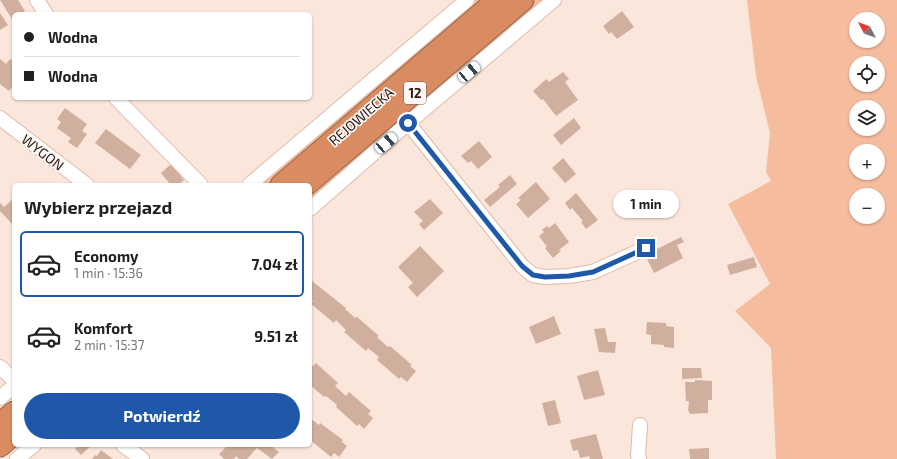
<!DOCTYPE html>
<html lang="pl">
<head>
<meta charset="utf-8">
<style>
	body { margin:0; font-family:"Exo 2",sans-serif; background:#f6f6f6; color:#202124; height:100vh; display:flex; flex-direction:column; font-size:15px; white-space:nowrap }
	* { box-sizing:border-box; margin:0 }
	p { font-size:13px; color:#757577 }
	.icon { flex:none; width:22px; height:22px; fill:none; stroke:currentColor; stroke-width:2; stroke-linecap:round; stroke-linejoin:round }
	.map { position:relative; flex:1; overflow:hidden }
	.sheet { position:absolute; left:12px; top:183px; width:300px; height:264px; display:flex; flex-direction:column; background:#fff; border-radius:6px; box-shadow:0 1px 3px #0004 }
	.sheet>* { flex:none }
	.banner { position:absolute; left:12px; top:12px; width:300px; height:88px; border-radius:6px; box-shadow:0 1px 3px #0004; display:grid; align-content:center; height:88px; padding:0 12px; background:#fff }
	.needle { width:26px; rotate:311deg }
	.controls { position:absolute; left:849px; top:12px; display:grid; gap:8px }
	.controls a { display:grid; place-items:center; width:36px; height:36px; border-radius:50%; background:#fff; box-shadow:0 1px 3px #0004; font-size:20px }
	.end { position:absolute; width:18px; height:18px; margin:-9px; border:5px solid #1f58a9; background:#fff; box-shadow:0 0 0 2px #fff }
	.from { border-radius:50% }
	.bubble { position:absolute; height:28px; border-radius:14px; background:#fff; box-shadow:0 1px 3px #0004; font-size:13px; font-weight:700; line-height:28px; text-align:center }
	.car { position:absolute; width:12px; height:24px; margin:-12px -6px; border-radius:5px; box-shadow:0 0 3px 1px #0007; background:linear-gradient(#fff 24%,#345 0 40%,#fff 0 76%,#345 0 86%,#fff 0) }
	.banner b { display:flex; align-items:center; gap:14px; height:38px; font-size:15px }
	.banner b+b { border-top:1px solid #e0e0e0 }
	.banner i { width:10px; height:10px; background:#202124 }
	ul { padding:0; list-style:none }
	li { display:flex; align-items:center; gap:12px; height:66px; margin:0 8px 6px; padding:0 4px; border:2px solid transparent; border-radius:6px }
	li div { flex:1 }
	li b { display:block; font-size:15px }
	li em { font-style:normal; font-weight:700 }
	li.active { border-color:#1f58a9 }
	li>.icon { width:36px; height:36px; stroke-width:1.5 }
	h2 { padding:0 12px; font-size:18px; line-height:48px }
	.cta { display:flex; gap:8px; margin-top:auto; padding:8px 12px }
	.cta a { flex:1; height:46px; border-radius:24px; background:#1f58a9; color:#fff; font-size:16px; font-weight:700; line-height:46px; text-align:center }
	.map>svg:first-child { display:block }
</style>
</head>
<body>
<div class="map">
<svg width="897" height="459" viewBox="0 0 897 459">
	<rect width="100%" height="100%" fill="#fbe6db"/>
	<!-- green -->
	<path fill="#f6bc9e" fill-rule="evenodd" d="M474 0H485L268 185H256Z
		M536 0H548L310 204V193Z
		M747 0H897V459H776L771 348 735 311 770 284 728 204 771 181 766 172 770 133 756 76ZM856 19H878V41H856ZM856 63H878V85H856ZM856 107H878V129H856ZM856 151H878V173H856ZM856 195H878V217H856Z"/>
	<!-- building -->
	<path fill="#d1af9e" d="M0 0H18L25 11 20 14H14V18L12 19Z
		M622 11 634 27 617 39 611 32 609 34 603 26Z
		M0 13 8 25 0 30Z
		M0 59 6 64 10 59 14 62V85L9 91 0 84Z
		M563 72 569 79 565 82 578 100 556 116 543 99 541 100 533 91 544 81 547 79 549 82Z
		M65 108 87 124 82 131 87 134 77 148 68 142 71 138 57 128 61 122 57 119Z
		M574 118 581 128 561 145 553 135Z
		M106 129 141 155 130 169 95 143Z
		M479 141 492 157 478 169 471 161 468 163 461 156Z
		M563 158 576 174 565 183 552 168Z
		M171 164 184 180 178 185H171L161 173Z
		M510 175 517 184 490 207 484 200 500 187 498 185Z
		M536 182 550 199 528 218 516 204 521 200 518 198Z
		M576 193 598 220 586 229 581 222 583 221 572 208 570 210 565 203Z
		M14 198V226L0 211V203L4 207Z
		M430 199 443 213 424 230 419 224 423 221 414 212Z
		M555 223 569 242 559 250 561 251 553 258 545 248 547 247 539 236 544 232 542 230 547 226 549 228Z
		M681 237 684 242 677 245 683 258 654 273 645 255Z
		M420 246 444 271 417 297 408 287 413 283 398 267Z
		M754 257 757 267 730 275 727 265Z
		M310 277 313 280 312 281 346 308 345 309 355 318 357 317 379 336 377 337 388 347 390 346 412 365 410 366 416 371 407 382 401 377 399 379 377 360 379 357 368 348 366 351 344 332 346 330 336 320 334 323 311 304 313 301 310 298Z
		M554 316 561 334 536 344 529 327Z
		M647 322 666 323V326L674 327V348L664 347V345L651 344V335L646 334Z
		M605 328 608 342H616L615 353 599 352 594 329Z
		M316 363 338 383 335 386 346 396 349 392 371 411 368 414 373 418 364 429 359 424 357 426 336 407 337 405 326 396 324 397 310 385V364L313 366Z
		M682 368H701L702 378 682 379Z
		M598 370 605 395 584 400 577 376Z
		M695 380 712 381V400H708V413L690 414 688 410 689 401H686L685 382H695Z
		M555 400 561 423 548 426 542 403Z
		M310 418 319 425 320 423 343 440 342 442 347 446 339 457 334 453 331 457 310 440 311 436 310 435Z
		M596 434 603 459H590L589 456 580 458 578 450 573 451 570 440Z
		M75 445H92L81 455 75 449 77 447Z
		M228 445H270L279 452 272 459 257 448 247 459H239L236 456 234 459H224L219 454Z
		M709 448V459H690L689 449Z
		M101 450 113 459H92L95 455 97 456Z"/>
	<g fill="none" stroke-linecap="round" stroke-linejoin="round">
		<!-- minor casing -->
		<g stroke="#dba" stroke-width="16">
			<path id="minor" d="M37 0 46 14
				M116 98 201 185
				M0 118 87 185
				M408 123 522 266 533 275 545 277 569 276 593 272 646 248
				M249 185 467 0
				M310 209 408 123 554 0
				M0 367 14 380
				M0 398 14 386
				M123 445 142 459
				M17 459 34 445
				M639 459 638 456 640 425"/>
		</g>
		<!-- highway casing -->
		<g stroke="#9c6547" stroke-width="23">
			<path id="highway" d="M281 185 497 0
				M306 185 523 0
				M0 424 14 412
				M0 446 14 434"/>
		</g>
		<!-- minor -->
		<use href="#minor" stroke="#fff" stroke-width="14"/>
		<!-- highway -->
		<use href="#highway" stroke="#d98b61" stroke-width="21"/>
	</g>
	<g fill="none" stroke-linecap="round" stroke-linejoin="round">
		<!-- route -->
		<path stroke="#1f58a9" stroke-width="5" d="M408 123 522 266 533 275 545 277 569 276 593 272 646 248"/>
	</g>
	<g text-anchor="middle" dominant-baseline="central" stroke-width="3.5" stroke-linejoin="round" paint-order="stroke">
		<!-- shield labels -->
		<rect fill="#fef6f3" stroke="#6a5f5a" stroke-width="1" x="404" y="82" width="22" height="22" rx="3"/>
		<g font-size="13" font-weight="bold" fill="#2b1e18">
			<text x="415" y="93">12</text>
		</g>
		<!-- street labels -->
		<g font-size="14" fill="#2b1e18" stroke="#fef6f3">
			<text transform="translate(361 116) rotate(-41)">REJOWIECKA</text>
			<text transform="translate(43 152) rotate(38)">WYGON</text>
		</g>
	</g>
</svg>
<div class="controls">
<a><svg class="needle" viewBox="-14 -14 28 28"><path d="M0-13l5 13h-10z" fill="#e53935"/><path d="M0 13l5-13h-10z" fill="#757577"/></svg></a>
<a><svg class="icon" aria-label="locate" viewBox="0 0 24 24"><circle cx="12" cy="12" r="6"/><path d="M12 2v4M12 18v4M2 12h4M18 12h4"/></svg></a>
<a><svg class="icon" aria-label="layers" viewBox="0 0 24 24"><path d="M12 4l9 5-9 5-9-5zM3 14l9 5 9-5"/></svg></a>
<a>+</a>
<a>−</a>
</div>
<i class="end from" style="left:408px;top:123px"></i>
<i class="end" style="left:646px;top:248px"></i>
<div class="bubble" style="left:613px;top:190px;width:66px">1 min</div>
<i class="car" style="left:469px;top:72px;rotate:50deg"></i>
<i class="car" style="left:386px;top:143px;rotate:49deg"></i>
<div class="banner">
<b><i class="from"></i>Wodna</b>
<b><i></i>Wodna</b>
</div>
<section class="sheet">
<h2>Wybierz przejazd</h2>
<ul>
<li class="active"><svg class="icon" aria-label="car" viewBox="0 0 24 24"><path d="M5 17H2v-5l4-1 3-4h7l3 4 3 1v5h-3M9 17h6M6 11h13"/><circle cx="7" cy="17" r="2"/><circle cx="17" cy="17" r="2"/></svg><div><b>Economy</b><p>1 min · 15:36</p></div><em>7.04 zł</em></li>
<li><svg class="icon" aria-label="car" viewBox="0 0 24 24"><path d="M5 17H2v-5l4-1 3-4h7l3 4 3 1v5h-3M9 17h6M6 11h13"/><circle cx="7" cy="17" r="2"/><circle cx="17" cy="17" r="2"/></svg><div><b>Komfort</b><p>2 min · 15:37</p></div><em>9.51 zł</em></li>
</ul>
<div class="cta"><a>Potwierdź</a></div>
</section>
</div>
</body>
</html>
